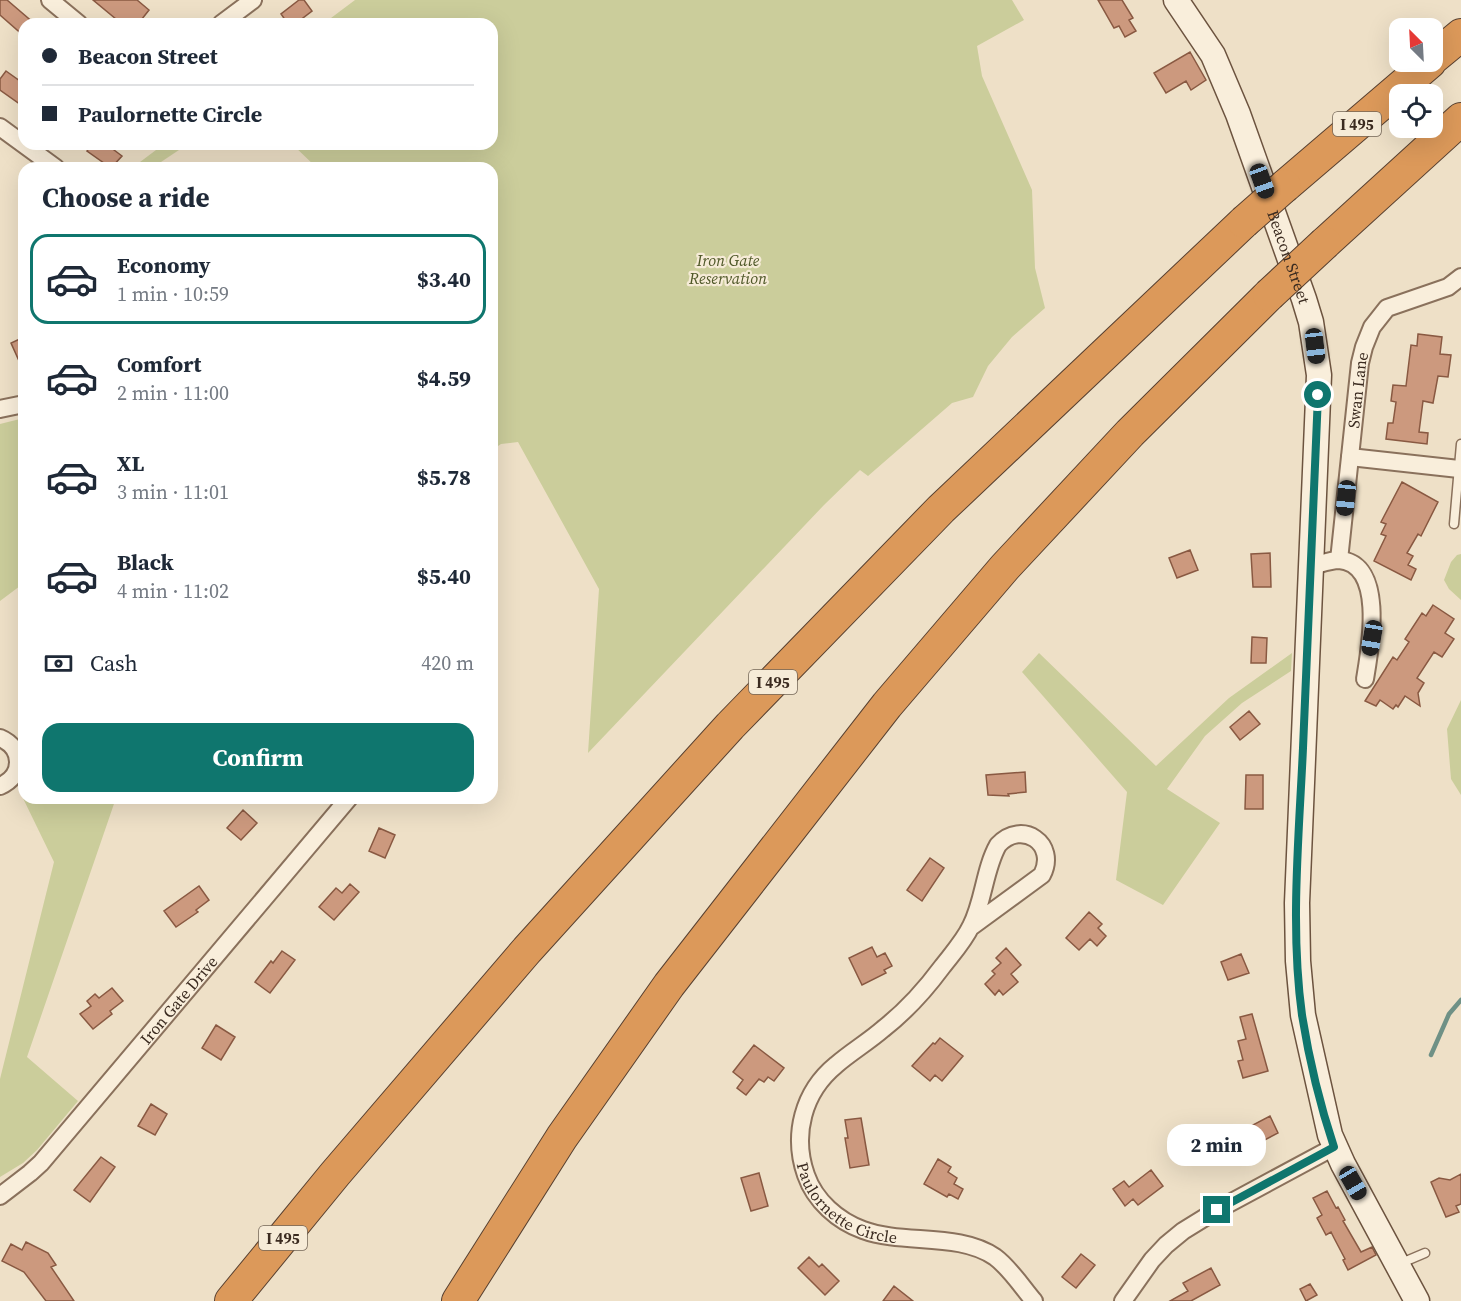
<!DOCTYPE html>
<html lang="en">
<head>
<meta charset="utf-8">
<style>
	body { margin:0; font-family:"Source Serif 4",serif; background:#f2f2f3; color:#1f2937; height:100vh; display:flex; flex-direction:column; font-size:22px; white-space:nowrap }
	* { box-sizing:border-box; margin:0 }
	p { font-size:20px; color:#747a83 }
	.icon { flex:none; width:33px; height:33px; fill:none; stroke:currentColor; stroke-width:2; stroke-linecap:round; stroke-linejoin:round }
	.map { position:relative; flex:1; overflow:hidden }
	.details { position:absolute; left:18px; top:162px; width:480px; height:642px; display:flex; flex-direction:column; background:#fff; border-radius:18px; box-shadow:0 6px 24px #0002 }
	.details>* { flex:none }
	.hud { position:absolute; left:18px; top:18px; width:480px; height:132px; border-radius:18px; box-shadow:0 6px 24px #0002; display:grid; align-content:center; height:132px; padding:0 24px; background:#fff }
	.needle { width:39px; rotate:336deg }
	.tools { position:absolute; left:1389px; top:18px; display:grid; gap:12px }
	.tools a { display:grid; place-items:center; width:54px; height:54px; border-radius:12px; background:#fff; box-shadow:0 6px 24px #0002; font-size:30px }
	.end { position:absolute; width:27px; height:27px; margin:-14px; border:8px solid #0f766e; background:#fff; box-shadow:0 0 0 3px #fff }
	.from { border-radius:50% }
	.bubble { position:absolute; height:42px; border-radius:18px; background:#fff; box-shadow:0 6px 24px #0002; font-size:20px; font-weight:700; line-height:42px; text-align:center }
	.car { position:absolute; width:18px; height:36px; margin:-18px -9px; border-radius:8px; box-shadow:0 0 4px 2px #0007; background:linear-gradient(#222 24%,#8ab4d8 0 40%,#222 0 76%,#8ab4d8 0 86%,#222 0) }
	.hud b { display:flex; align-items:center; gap:21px; height:57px; font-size:22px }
	.hud b+b { border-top:2px solid #e0e1e3 }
	.hud i { width:15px; height:15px; background:#1f2937 }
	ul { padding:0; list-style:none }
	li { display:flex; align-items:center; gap:18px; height:90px; margin:0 12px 9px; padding:0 12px; border:3px solid transparent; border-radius:18px }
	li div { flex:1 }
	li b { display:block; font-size:22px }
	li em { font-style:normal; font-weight:700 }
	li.active { border-color:#0f766e }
	li>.icon { width:54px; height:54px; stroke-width:1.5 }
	h2 { padding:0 24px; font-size:27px; line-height:72px }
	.pay { display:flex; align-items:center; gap:15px; height:66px; padding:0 24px; font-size:22px }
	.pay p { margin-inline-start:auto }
	.cta { display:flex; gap:12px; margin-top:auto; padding:12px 24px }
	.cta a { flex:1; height:69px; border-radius:18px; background:#0f766e; color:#fff; font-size:24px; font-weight:700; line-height:69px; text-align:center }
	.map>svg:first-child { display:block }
</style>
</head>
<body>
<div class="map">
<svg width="1461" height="1301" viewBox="0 0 1461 1301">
	<rect width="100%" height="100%" fill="#eee0c7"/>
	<!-- green -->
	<path fill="#cbcd9b" d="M355 0H1012L1024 20 977 46 982 76 1032 190 1035 268 1045 308 1012 337 988 366 973 397 952 403 868 476 860 470 824 505 588 753 599 589 518 442 501 444 492 450V168H317L292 144H492V24H323Z
		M164 144H188L152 168H132Z
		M24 418V583L0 601V424Z
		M1461 554V600L1449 589 1444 580 1451 562 1457 555Z
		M1039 653 1156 766 1229 698 1292 653 1291 671 1242 703 1205 736 1167 789 1220 823 1163 905 1116 880 1127 792 1022 672Z
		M1461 700V795L1451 779 1447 729Z
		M24 782V798H116L27 1057 78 1101 37 1150 23 1163 0 1177V1079L54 862 19 790Z"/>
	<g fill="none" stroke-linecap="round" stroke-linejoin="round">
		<!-- stream -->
		<path stroke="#6f9186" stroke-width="4.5" d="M1431 1055 1449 1014 1461 1000"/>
	</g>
	<!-- building -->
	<path fill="#cc997e" stroke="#895942" stroke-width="1.5" d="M0 0H7L35 24H24V36L0 15Z
		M93 0H137L149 10 138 24H122Z
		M299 0H304L312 11 295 24H288L281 14Z
		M1098 0H1122L1133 18 1129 20 1136 31 1125 37 1119 26 1114 28Z
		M1190 52 1206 80 1191 90 1186 81 1166 93 1154 73Z
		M6 71 24 84V107L0 90V79Z
		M92 144H106L122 156 111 168 87 151Z
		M1418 334 1442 337 1440 354 1451 355 1448 377 1438 376 1433 403 1423 401 1419 432 1428 433 1427 444 1386 439 1388 423H1393L1396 402 1391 401 1393 385 1406 386 1411 345 1417 346Z
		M24 337V372L11 343Z
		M1402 482 1438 502 1421 536 1418 534 1407 553 1413 556 1408 565 1416 569 1411 580 1374 561 1386 536 1381 534 1386 524 1381 522Z
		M1190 550 1198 570 1177 578 1169 558Z
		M1270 553 1271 587H1253L1251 554Z
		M1433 605 1454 619 1445 633 1454 639 1442 657 1434 652 1417 678 1424 683 1418 693 1420 706 1405 696 1398 707 1396 705 1393 709 1380 700 1376 706 1365 701 1393 657 1397 660 1409 642 1405 639 1422 613 1426 616Z
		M1252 637 1267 638 1266 663H1251Z
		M1249 711 1260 724 1240 740 1230 727Z
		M1025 772 1026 792 1008 794 1009 796 988 795 986 775Z
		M1246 775H1263V809H1245Z
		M243 810 257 823 241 840 227 828Z
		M379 828 395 835 385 858 369 851Z
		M930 858 944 868 922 901 907 890Z
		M350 884 359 892 334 920 319 907 336 888 342 893Z
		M199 886 209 900 196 910 198 912 176 927 164 911Z
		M1089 912 1102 924 1098 928 1106 936 1097 946 1090 939 1079 950 1066 938Z
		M872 947 877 957 885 953 892 966 884 970 886 973 862 985 849 958Z
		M1006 948 1021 965 1011 974 1018 982 1003 995 999 990 995 995 985 984 995 974 992 971 1001 963 996 958Z
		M282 951 295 960 270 993 255 982 271 961 273 963Z
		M1241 954 1249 973 1228 980 1221 962Z
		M112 988 123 1001 110 1011 112 1014 93 1029 80 1014 91 1006 87 1001 95 994 99 998Z
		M1252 1014 1268 1071 1243 1078 1238 1061 1243 1060 1238 1041 1246 1039 1240 1017Z
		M216 1025 235 1037 221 1060 202 1048Z
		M940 1038 963 1056 942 1081 935 1075 930 1081 912 1066 933 1043 935 1044Z
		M754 1045 784 1068 774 1081 768 1077 764 1082 759 1079 746 1095 737 1088 743 1080 733 1072Z
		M151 1104 167 1114 155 1135 138 1126Z
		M1270 1116 1278 1133 1257 1144 1249 1127Z
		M861 1118 869 1165 850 1168 845 1138H848L845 1120Z
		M101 1157 115 1167 90 1202 74 1190Z
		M938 1159 951 1167 948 1172 957 1178 954 1184 963 1189 958 1199 949 1194 947 1197 924 1184Z
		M1151 1170 1163 1186 1138 1205 1133 1199 1125 1206 1113 1189 1124 1181 1129 1187Z
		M759 1173 768 1206 751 1211 741 1178Z
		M1461 1174V1204L1456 1206 1459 1212 1446 1217 1431 1182 1439 1178 1450 1180Z
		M1327 1191 1336 1208 1338 1207 1345 1220 1343 1221 1361 1252 1372 1247 1376 1255 1348 1270 1343 1260 1345 1259 1334 1238 1331 1232 1326 1235 1317 1218 1322 1215 1313 1198Z
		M26 1242 48 1253 56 1265 51 1267 74 1301H46L24 1272 2 1261 11 1244 22 1250Z
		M1081 1254 1095 1265 1076 1288 1062 1277Z
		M809 1257 819 1267 822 1264 839 1281 825 1295 798 1268Z
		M1211 1268 1220 1285 1191 1301H1170L1188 1291 1183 1283Z
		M1310 1284 1317 1295 1306 1301 1300 1289Z
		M894 1286 913 1301H883Z"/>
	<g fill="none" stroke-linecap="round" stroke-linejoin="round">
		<!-- service casing -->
		<g stroke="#8a715c" stroke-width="11">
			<path id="service" d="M1454 524 1461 444
				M1399 1264 1425 1253"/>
		</g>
		<!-- minor casing -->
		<g stroke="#8a715c" stroke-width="20">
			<g id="minor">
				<path d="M50 0 79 24"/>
				<path d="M221 24 253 0"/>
				<path d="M0 127 56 168"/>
				<path d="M0 409 24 404"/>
				<path d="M1350 457 1459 469"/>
				<path id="s1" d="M1339 560 1360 363 1364 347 1372 327 1387 308 1448 287 1461 277"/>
				<path d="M1312 566C1320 564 1331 560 1339 560 1386 563 1370 649 1365 679"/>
				<path d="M0 738C24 748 24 776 0 786"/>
				<path id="s2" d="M971 927 1042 875C1058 844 1022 819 998 845 984 870 984 901 971 926 964 941 952 954 942 967 925 990 906 1011 883 1029 868 1042 851 1052 836 1065 803 1092 792 1135 806 1175 815 1201 838 1221 863 1230 903 1245 959 1232 995 1257 1010 1268 1022 1287 1034 1301"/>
				<path id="s3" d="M0 1196 30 1173 41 1163 349 798"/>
				<path d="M1123 1301 1152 1260 1166 1245 1183 1231 1217 1210 1334 1147"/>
			</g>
		</g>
		<!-- secondary casing -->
		<g stroke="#6c533f" stroke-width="27">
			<g id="secondary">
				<path id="s4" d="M1176 0 1213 55 1238 114 1304 299 1311 322 1319 375 1297 903 1298 961 1303 1015 1330 1135 1343 1164 1417 1301"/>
			</g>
		</g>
		<!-- motorway casing -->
		<g stroke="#584030" stroke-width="34">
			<path id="motorway" d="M1432 59 1461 35
				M1285 186 1430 62
				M1325 243 1461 119
				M231 1301 335 1174 527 950 730 726 941 509 1244 222
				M458 1301 562 1137 669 985 887 705 1005 567 1130 433 1269 295"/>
		</g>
		<!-- service -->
		<use href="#service" stroke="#f9eedb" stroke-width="8"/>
		<!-- minor -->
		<use href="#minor" stroke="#f9eedb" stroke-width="16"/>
		<!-- secondary -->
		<use href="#secondary" stroke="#f9eedb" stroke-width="24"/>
		<!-- motorway -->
		<use href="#motorway" stroke="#dc995a" stroke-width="32"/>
		<!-- motorway-bridge casing -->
		<g stroke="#584030" stroke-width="34" stroke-linecap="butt">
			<path id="motorway-bridge" d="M1244 222 1285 186
				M1269 295 1325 243"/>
		</g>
		<!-- motorway-bridge -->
		<use href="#motorway-bridge" stroke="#dc995a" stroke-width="32"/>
	</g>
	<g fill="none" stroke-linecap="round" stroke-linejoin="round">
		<!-- route -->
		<path stroke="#0f766e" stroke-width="8" d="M1217 1210 1334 1147C1320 1105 1309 1059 1302 1015 1290 928 1299 836 1303 748 1307 630 1314 513 1318 395"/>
	</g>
	<g text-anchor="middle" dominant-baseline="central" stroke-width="4.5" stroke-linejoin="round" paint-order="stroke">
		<!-- shield labels -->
		<g fill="#f6ebd7" stroke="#736557" stroke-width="1.5">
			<rect x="1333" y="112" width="48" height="24" rx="4.5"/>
			<rect x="749" y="670" width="48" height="24" rx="4.5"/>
			<rect x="259" y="1226" width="48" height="24" rx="4.5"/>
		</g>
		<g font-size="15" font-weight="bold" fill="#3b2b20">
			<text x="1357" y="124">I 495</text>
			<text x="773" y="682">I 495</text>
			<text x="283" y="1238">I 495</text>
		</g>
		<!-- street labels -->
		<g font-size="16" fill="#3b2b20" stroke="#f6ebd7">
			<text stroke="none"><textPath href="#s4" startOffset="282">Beacon Street</textPath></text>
			<text stroke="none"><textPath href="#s1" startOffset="171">Swan Lane</textPath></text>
			<text stroke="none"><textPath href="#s3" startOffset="266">Iron Gate Drive</textPath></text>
			<text stroke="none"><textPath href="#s2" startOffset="624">Paulornette Circle</textPath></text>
		</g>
		<!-- park labels -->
		<g font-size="16" font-style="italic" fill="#4e5727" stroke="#f6ebd7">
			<text x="728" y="260">Iron Gate<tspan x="728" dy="18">Reservation</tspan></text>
		</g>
	</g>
</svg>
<div class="tools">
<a><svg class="needle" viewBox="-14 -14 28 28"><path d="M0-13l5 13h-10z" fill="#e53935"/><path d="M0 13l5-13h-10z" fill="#747a83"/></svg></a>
<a><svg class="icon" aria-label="locate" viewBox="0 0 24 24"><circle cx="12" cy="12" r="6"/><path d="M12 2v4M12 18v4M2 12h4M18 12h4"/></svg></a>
</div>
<i class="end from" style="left:1318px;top:395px"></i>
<i class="end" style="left:1217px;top:1210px"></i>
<div class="bubble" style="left:1167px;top:1124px;width:99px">2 min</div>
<i class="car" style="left:1262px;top:181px;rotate:160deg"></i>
<i class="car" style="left:1315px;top:346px;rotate:173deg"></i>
<i class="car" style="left:1346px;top:498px;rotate:186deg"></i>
<i class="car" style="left:1372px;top:638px;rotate:190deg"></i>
<i class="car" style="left:1353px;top:1183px;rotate:150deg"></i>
<div class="hud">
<b><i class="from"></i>Beacon Street</b>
<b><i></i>Paulornette Circle</b>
</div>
<section class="details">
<h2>Choose a ride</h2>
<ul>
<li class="active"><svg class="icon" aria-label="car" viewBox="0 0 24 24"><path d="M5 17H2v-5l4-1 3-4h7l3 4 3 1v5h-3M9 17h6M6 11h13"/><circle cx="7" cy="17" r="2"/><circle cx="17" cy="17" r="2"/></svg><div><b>Economy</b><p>1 min · 10:59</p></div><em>$3.40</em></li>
<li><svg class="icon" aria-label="car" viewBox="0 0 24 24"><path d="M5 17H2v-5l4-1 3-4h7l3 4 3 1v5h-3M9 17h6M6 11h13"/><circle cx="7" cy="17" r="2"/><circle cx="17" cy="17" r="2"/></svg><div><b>Comfort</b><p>2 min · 11:00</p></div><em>$4.59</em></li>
<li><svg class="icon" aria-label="car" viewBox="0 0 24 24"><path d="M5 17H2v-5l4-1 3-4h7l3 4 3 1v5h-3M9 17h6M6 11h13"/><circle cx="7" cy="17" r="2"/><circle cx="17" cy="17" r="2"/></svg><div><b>XL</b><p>3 min · 11:01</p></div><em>$5.78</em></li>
<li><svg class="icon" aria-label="car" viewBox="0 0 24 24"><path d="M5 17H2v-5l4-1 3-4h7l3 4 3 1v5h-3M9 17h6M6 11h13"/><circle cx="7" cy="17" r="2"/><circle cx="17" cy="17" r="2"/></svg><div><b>Black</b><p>4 min · 11:02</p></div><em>$5.40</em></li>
</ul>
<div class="pay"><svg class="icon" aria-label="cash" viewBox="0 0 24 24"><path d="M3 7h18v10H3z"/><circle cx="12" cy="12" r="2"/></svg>Cash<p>420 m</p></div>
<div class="cta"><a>Confirm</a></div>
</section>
</div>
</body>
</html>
